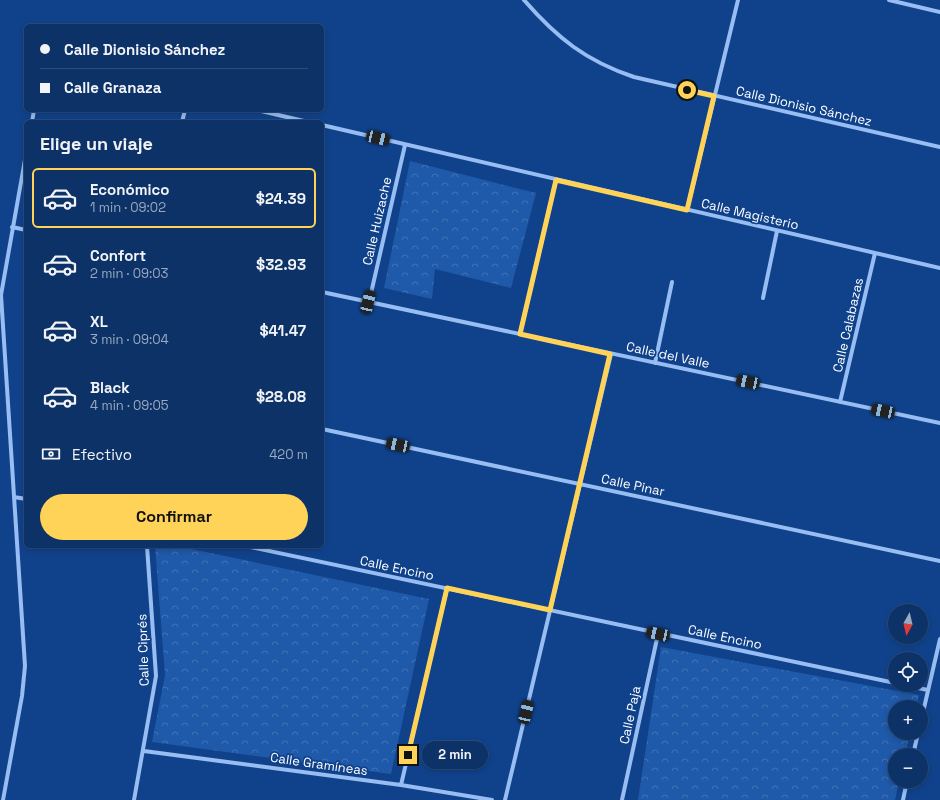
<!DOCTYPE html>
<html lang="es">
<head>
<meta charset="utf-8">
<style>
	body { margin:0; font-family:"Space Grotesk",sans-serif; background:#1a3e71; color:#f1f3f6; height:100vh; display:flex; flex-direction:column; font-size:15px; white-space:nowrap }
	* { box-sizing:border-box; margin:0 }
	p { font-size:13px; color:#9aaac0 }
	.icon { flex:none; width:22px; height:22px; fill:none; stroke:currentColor; stroke-width:2; stroke-linecap:round; stroke-linejoin:round }
	.map { position:relative; flex:1; overflow:hidden }
	.details { position:absolute; left:24px; top:120px; width:300px; height:428px; display:flex; flex-direction:column; background:#0c3268; border-radius:6px; box-shadow:0 2px 6px #0003,0 0 0 1px #2c4d7c }
	.details>* { flex:none }
	.top-card { position:absolute; left:24px; top:24px; width:300px; height:88px; border-radius:6px; box-shadow:0 2px 6px #0003,0 0 0 1px #2c4d7c; display:grid; align-content:center; height:88px; padding:0 16px; background:#0c3268 }
	.needle { width:26px; rotate:188deg }
	.buttons { position:absolute; left:888px; top:604px; display:grid; gap:8px }
	.buttons a { display:grid; place-items:center; width:40px; height:40px; border-radius:50%; background:#0c3268; box-shadow:0 2px 6px #0003,0 0 0 1px #2c4d7c; font-size:20px }
	.end { position:absolute; width:18px; height:18px; margin:-9px; border:5px solid #ffd357; background:#111; box-shadow:0 0 0 2px #111 }
	.from { border-radius:50% }
	.bubble { position:absolute; height:28px; border-radius:14px; background:#0c3268; box-shadow:0 2px 6px #0003,0 0 0 1px #2c4d7c; font-size:13px; font-weight:700; line-height:28px; text-align:center }
	.car { position:absolute; width:12px; height:24px; margin:-12px -6px; border-radius:5px; box-shadow:0 0 3px 1px #0007; background:linear-gradient(#222 24%,#8ab4d8 0 40%,#222 0 76%,#8ab4d8 0 86%,#222 0) }
	.top-card b { display:flex; align-items:center; gap:14px; height:38px; font-size:15px }
	.top-card b+b { border-top:1px solid #2c4d7c }
	.top-card i { width:10px; height:10px; background:#f1f3f6 }
	ul { padding:0; list-style:none }
	li { display:flex; align-items:center; gap:12px; height:60px; margin:0 8px 6px; padding:0 8px; border:2px solid transparent; border-radius:6px }
	li div { flex:1 }
	li b { display:block; font-size:15px }
	li em { font-style:normal; font-weight:700 }
	li.active { border-color:#ffd357 }
	li>.icon { width:36px; height:36px; stroke-width:1.5 }
	h2 { padding:0 16px; font-size:18px; line-height:48px }
	.pay { display:flex; align-items:center; gap:10px; height:44px; padding:0 16px; font-size:15px }
	.pay p { margin-inline-start:auto }
	.button { display:flex; gap:8px; margin-top:auto; padding:8px 16px }
	.button a { flex:1; height:46px; border-radius:24px; background:#ffd357; color:#111; font-size:16px; font-weight:700; line-height:46px; text-align:center }
	.map>svg:first-child { display:block }
</style>
</head>
<body>
<div class="map">
<svg width="940" height="800" viewBox="0 0 940 800">
	<defs>
		<pattern id="park-crowns" width="20" height="18" patternUnits="userSpaceOnUse"><rect width="20" height="18" fill="#1f59a9"/><path d="M2 6a3 3 0 1 1 6 0M12 15a3 3 0 1 1 6 0" fill="none" stroke="#4172b6"/></pattern>
	</defs>
	<rect width="100%" height="100%" fill="#10428b"/>
	<!-- park -->
	<path fill="url(#park-crowns)" d="M410 161 536 193 511 288 435 269 432 299 384 288Z
		M155 546H177L429 599 391 774 152 742 165 675Z
		M661 647 919 695 916 707H895V733H910L905 755H895V781H899L895 800H638Z"/>
	<g fill="none" stroke-linecap="round" stroke-linejoin="round">
		<!-- street -->
		<path stroke="#97bdf2" stroke-width="4" d="M524 0C557 38 586 61 634 77L940 147
			M889 0 940 12
			M257 110 308 122
			M32 122 34 110
			M182 122 185 110
			M322 125 940 268
			M687 210 738 0
			M12 227 26 230
			M322 292 940 423
			M763 298 777 231
			M369 302 405 145
			M520 334 556 180
			M655 363 672 282
			M840 402 875 253
			M322 429 940 561
			M14 497 26 499
			M246 546 895 683
			M903 685 928 690
			M921 721 940 639
			M144 751 401 785 492 800
			M913 755 918 733
			M401 785 447 588
			M3 800 22 696 25 666 1 295 26 154
			M134 800 156 676 147 546
			M505 800 611 354
			M622 800 658 634
			M903 800 907 781"/>
	</g>
	<g fill="none" stroke-linecap="round" stroke-linejoin="round">
		<!-- route -->
		<path stroke="#ffd357" stroke-width="5" d="M408 755 447 588 550 610 610 354 520 334 556 180 687 210 714 96 687 90"/>
	</g>
	<g text-anchor="middle" dominant-baseline="central" stroke-width="3.5" stroke-linejoin="round" paint-order="stroke">
		<!-- street labels -->
		<g font-size="13" fill="#fff" stroke="#10428b">
			<text transform="translate(804 106) rotate(13)">Calle Dionisio Sánchez</text>
			<text transform="translate(750 214) rotate(13)">Calle Magisterio</text>
			<text transform="translate(377 221) rotate(-77)">Calle Huizache</text>
			<text transform="translate(848 325) rotate(-77)">Calle Calabazas</text>
			<text transform="translate(668 355) rotate(12)">Calle del Valle</text>
			<text transform="translate(633 485) rotate(12)">Calle Pinar</text>
			<text transform="translate(397 568) rotate(12)">Calle Encino</text>
			<text transform="translate(725 637) rotate(12)">Calle Encino</text>
			<text transform="translate(143 650) rotate(-92)">Calle Ciprés</text>
			<text transform="translate(630 715) rotate(-78)">Calle Paja</text>
			<text transform="translate(319 764) rotate(8)">Calle Gramíneas</text>
		</g>
	</g>
</svg>
<div class="buttons">
<a><svg class="needle" viewBox="-14 -14 28 28"><path d="M0-13l5 13h-10z" fill="#e53935"/><path d="M0 13l5-13h-10z" fill="#9aaac0"/></svg></a>
<a><svg class="icon" aria-label="locate" viewBox="0 0 24 24"><circle cx="12" cy="12" r="6"/><path d="M12 2v4M12 18v4M2 12h4M18 12h4"/></svg></a>
<a>+</a>
<a>−</a>
</div>
<i class="end from" style="left:687px;top:90px"></i>
<i class="end" style="left:408px;top:755px"></i>
<div class="bubble" style="left:422px;top:741px;width:66px">2 min</div>
<i class="car" style="left:378px;top:138px;rotate:103deg"></i>
<i class="car" style="left:368px;top:302px;rotate:13deg"></i>
<i class="car" style="left:748px;top:382px;rotate:282deg"></i>
<i class="car" style="left:883px;top:411px;rotate:282deg"></i>
<i class="car" style="left:398px;top:445px;rotate:282deg"></i>
<i class="car" style="left:658px;top:634px;rotate:282deg"></i>
<i class="car" style="left:526px;top:712px;rotate:13deg"></i>
<div class="top-card">
<b><i class="from"></i>Calle Dionisio Sánchez</b>
<b><i></i>Calle Granaza</b>
</div>
<section class="details">
<h2>Elige un viaje</h2>
<ul>
<li class="active"><svg class="icon" aria-label="car" viewBox="0 0 24 24"><path d="M5 17H2v-5l4-1 3-4h7l3 4 3 1v5h-3M9 17h6M6 11h13"/><circle cx="7" cy="17" r="2"/><circle cx="17" cy="17" r="2"/></svg><div><b>Económico</b><p>1 min · 09:02</p></div><em>$24.39</em></li>
<li><svg class="icon" aria-label="car" viewBox="0 0 24 24"><path d="M5 17H2v-5l4-1 3-4h7l3 4 3 1v5h-3M9 17h6M6 11h13"/><circle cx="7" cy="17" r="2"/><circle cx="17" cy="17" r="2"/></svg><div><b>Confort</b><p>2 min · 09:03</p></div><em>$32.93</em></li>
<li><svg class="icon" aria-label="car" viewBox="0 0 24 24"><path d="M5 17H2v-5l4-1 3-4h7l3 4 3 1v5h-3M9 17h6M6 11h13"/><circle cx="7" cy="17" r="2"/><circle cx="17" cy="17" r="2"/></svg><div><b>XL</b><p>3 min · 09:04</p></div><em>$41.47</em></li>
<li><svg class="icon" aria-label="car" viewBox="0 0 24 24"><path d="M5 17H2v-5l4-1 3-4h7l3 4 3 1v5h-3M9 17h6M6 11h13"/><circle cx="7" cy="17" r="2"/><circle cx="17" cy="17" r="2"/></svg><div><b>Black</b><p>4 min · 09:05</p></div><em>$28.08</em></li>
</ul>
<div class="pay"><svg class="icon" aria-label="cash" viewBox="0 0 24 24"><path d="M3 7h18v10H3z"/><circle cx="12" cy="12" r="2"/></svg>Efectivo<p>420 m</p></div>
<div class="button"><a>Confirmar</a></div>
</section>
</div>
</body>
</html>
